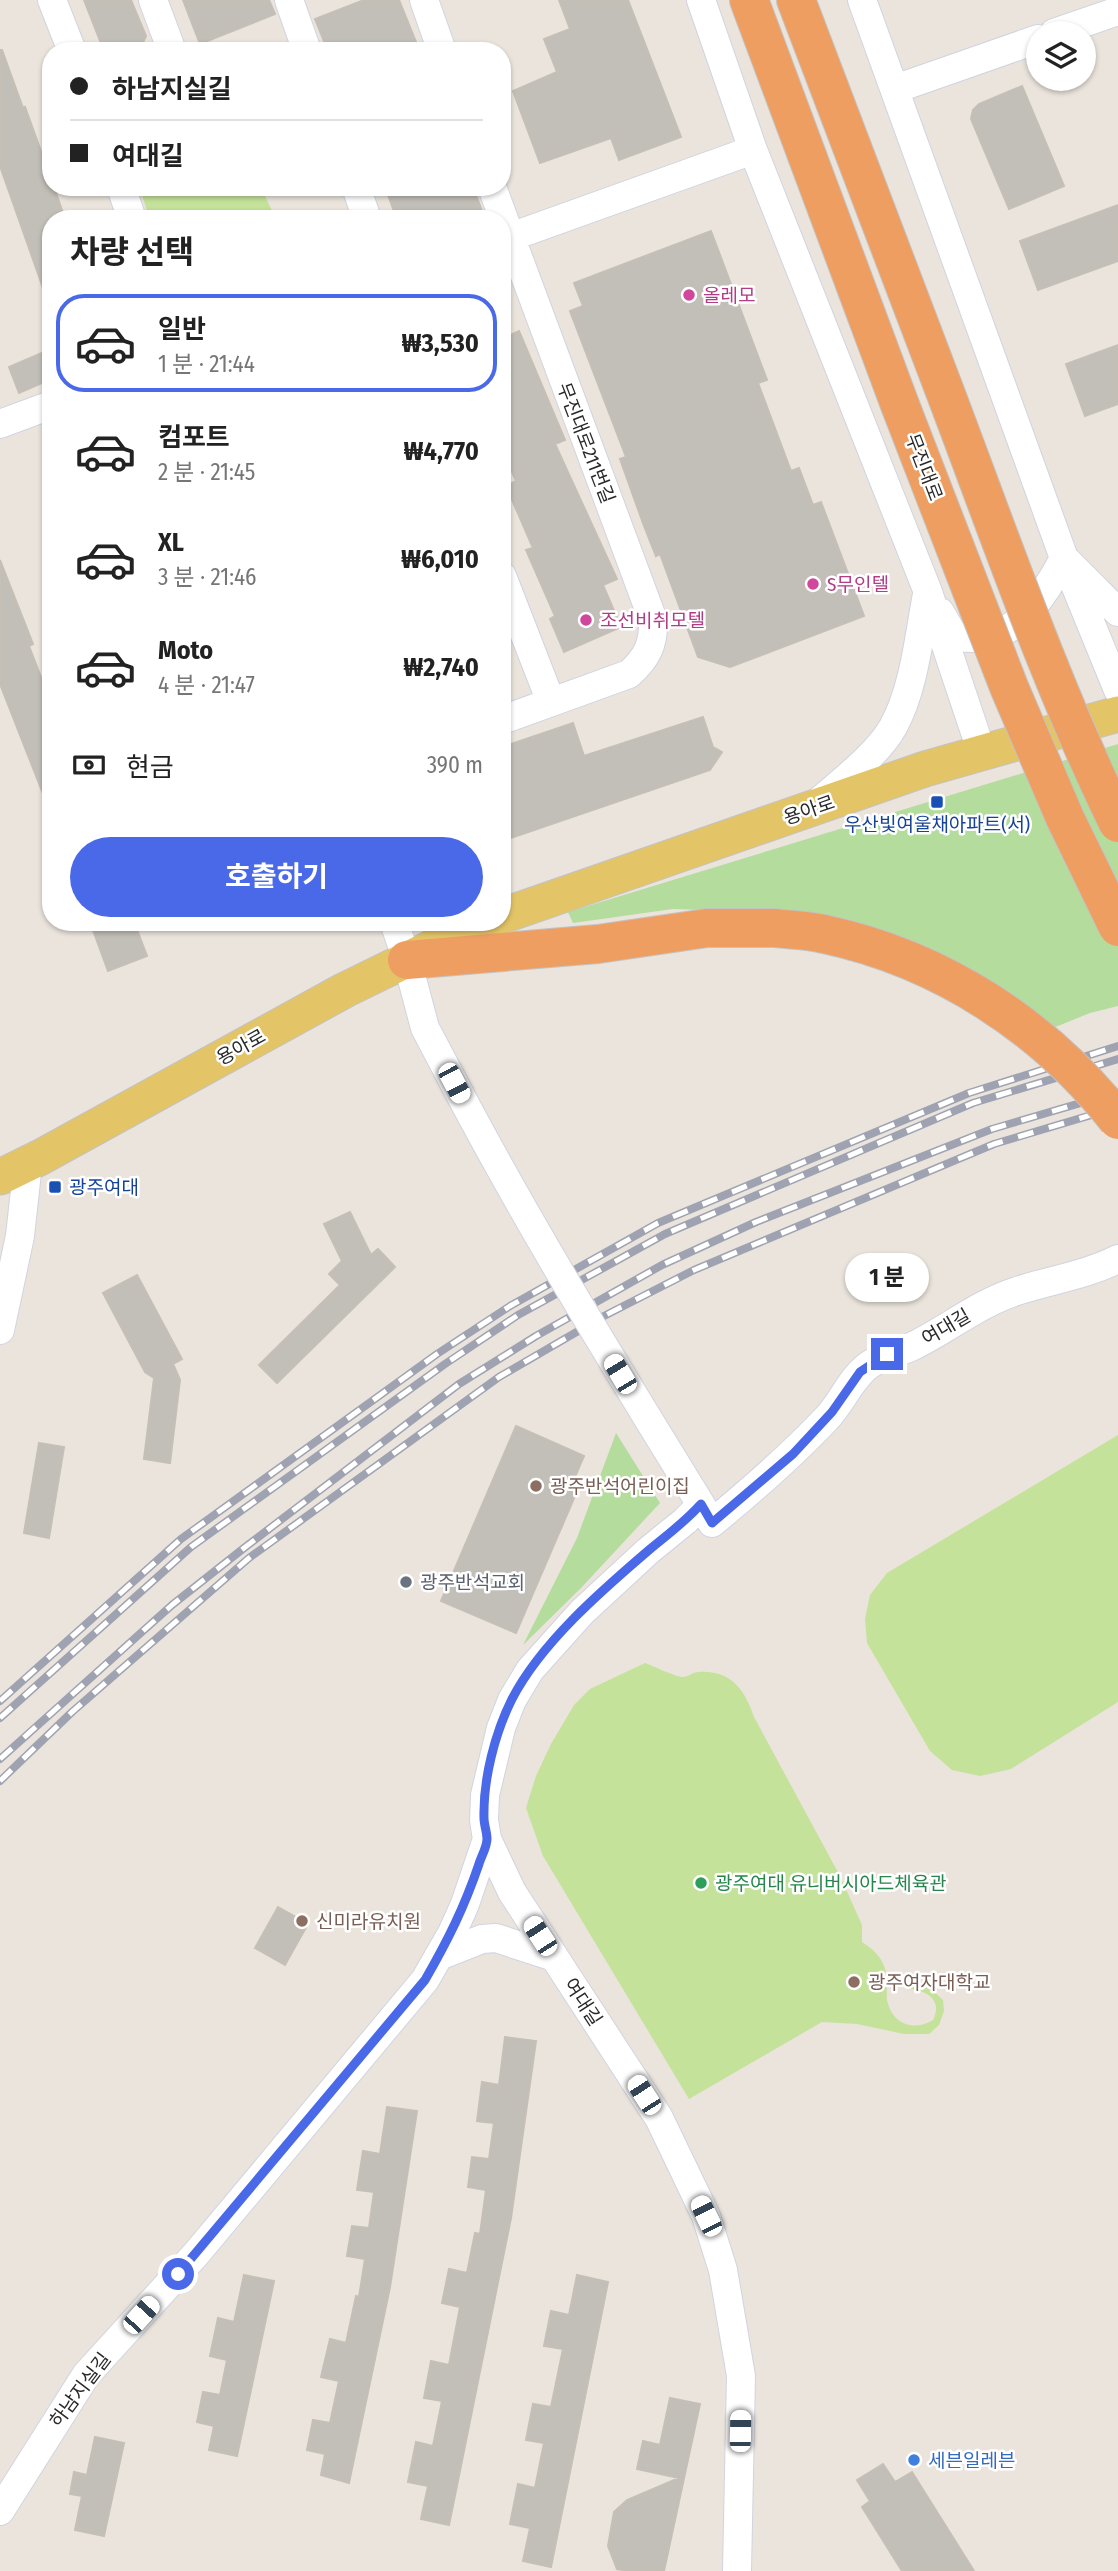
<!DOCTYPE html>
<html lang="ko">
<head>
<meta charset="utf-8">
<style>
	body { margin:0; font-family:"Fira Sans Condensed","Noto Sans KR",sans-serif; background:#f2f2f2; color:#222; height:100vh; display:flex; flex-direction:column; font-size:26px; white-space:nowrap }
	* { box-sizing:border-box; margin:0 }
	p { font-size:23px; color:#767676 }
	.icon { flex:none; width:38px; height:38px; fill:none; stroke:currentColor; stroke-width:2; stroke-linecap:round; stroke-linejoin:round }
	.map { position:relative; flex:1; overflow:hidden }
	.drawer { position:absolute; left:42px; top:210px; width:469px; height:721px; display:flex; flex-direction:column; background:#fff; border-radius:28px; box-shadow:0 2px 5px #0004 }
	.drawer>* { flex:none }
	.hud { position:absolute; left:42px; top:42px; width:469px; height:154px; border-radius:28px; box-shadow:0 2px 5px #0004; display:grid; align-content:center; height:154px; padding:0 28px; background:#fff }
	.controls { position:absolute; left:1026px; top:21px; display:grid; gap:14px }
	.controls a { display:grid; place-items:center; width:70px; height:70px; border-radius:50%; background:#fff; box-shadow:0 2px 5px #0004; font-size:35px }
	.end { position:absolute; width:32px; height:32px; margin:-16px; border:9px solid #4a69e8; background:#fff; box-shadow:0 0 0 4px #fff }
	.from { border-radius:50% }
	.bubble { position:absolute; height:49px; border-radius:24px; background:#fff; box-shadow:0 2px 5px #0004; font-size:23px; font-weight:700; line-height:49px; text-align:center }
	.car { position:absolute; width:21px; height:42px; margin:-21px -10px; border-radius:9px; box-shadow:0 0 5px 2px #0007; background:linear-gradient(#fff 24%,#345 0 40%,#fff 0 76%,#345 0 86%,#fff 0) }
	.hud b { display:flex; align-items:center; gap:24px; height:66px; font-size:26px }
	.hud b+b { border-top:2px solid #e0e0e0 }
	.hud i { width:18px; height:18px; background:#222 }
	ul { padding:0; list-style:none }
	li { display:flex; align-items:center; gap:21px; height:98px; margin:0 14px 10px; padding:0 14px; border:4px solid transparent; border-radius:28px }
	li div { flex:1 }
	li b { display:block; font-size:26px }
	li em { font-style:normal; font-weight:700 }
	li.active { border-color:#4a69e8 }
	li>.icon { width:63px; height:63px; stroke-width:1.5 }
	h2 { padding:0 28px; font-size:32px; line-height:84px }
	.pay { display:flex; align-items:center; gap:18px; height:77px; padding:0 28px; font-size:26px }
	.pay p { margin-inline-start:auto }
	.action { display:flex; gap:14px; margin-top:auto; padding:14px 28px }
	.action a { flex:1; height:80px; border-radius:42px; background:#4a69e8; color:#fff; font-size:28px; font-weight:700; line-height:80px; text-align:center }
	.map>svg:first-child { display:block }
</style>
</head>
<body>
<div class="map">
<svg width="1118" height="2571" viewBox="0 0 1118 2571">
	<rect width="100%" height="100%" fill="#eae4dc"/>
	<!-- green -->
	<path fill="#b3dc9d" d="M1118 744V1006L1090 1013 1033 1036 988 1004 736 911 673 909 573 923 568 912Z
		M616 1433 660 1503 581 1588 523 1645 577 1538Z"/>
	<!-- pitch -->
	<path fill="#c4e29a" d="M139 187H277V190L265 196 276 219H150Z
		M1118 1435V1702L1011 1769 980 1776 952 1770 930 1751 867 1643 865 1619 870 1595 887 1573Z
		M645 1663C654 1666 675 1677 683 1677 688 1677 693 1672 699 1672 731 1670 745 1690 754 1717L840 1876 862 1925V1942C874 1950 882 1957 886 1972 888 1981 886 1991 887 2000 892 2024 913 2032 933 2020 943 2000 927 1990 908 1989L910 1982 930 1988 943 2000 944 2011 939 2025 929 2034H904L857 2024 822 2022 689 2099 543 1856 526 1808 536 1776 551 1744 574 1705 590 1689Z"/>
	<!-- building -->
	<path fill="#c2beb8" stroke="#c5bfb6" stroke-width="2" d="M84 0H131L146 36 141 47 131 51H104Z
		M183 0H269L275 14 200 44Z
		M364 0H399L418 47 409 51H328L315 19Z
		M559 0H628L681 137 619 160 611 138 540 163 513 91 557 72 544 39 570 29Z
		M0 50H2L23 108 25 107 51 179V187H54L65 219H51V302H48L0 166Z
		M1022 86 1064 186 1009 209 971 119 973 110 979 104Z
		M385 187H473L485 219H397Z
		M1118 205V261L1038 290 1020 241Z
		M711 231 767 380 758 383 791 471 799 468 813 505 821 502 864 616 730 667 698 657 660 554 656 556 644 526 620 459 626 457 570 311 583 306 574 283Z
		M519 331 565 440 555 444 617 579 603 585 621 627 564 652 550 619 555 616 526 550 533 548 506 486 516 481 502 449V339Z
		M1118 345V404L1085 416 1066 364Z
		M51 349V379L19 393 9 367Z
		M0 560 33 644 29 646 51 703V814L0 684Z
		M703 717 713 747 722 752 710 770 502 841V747L573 723 584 756Z
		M90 922H134L147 956 108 971Z
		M350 1212 371 1255 378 1249 395 1267 277 1383 259 1365 340 1285 329 1274 342 1261 324 1224Z
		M137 1275 182 1359 173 1364 180 1380 170 1463 144 1459 154 1378 145 1372 103 1293Z
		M516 1426 584 1456 574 1479 581 1482 516 1633 441 1601Z
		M39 1443 64 1447 49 1538 24 1533Z
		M278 1907 308 1924 285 1965 255 1948Z
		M505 2037 536 2041 511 2218 449 2525 421 2519 428 2486 408 2482 416 2442 433 2446 442 2401 424 2398 431 2361 449 2365 460 2307 442 2303 449 2269 467 2273 475 2233 480 2234 486 2190 468 2187 472 2157 489 2159 494 2123 477 2121 482 2082 499 2085Z
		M387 2107 417 2111 390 2287 349 2483 321 2475 325 2454 307 2450 313 2420 330 2423 339 2381 321 2377 330 2339 346 2343 356 2296 359 2297 365 2259 347 2256 352 2226 369 2228 374 2192 357 2190 363 2151 380 2154Z
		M244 2275 274 2281 237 2456 209 2450 214 2426 197 2422 203 2392 220 2395 227 2360 210 2356 218 2318 234 2322Z
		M577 2275 608 2282 551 2567 523 2561 530 2528 510 2524 518 2484 535 2488 544 2443 526 2440 533 2404 551 2407 563 2349 544 2346 551 2311 569 2315Z
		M670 2398 700 2404 664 2571H628L617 2569 608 2546 614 2512 627 2500 679 2478 637 2469 643 2441 660 2445Z
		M95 2437 124 2443 104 2536 75 2530 82 2496 70 2494 74 2472 87 2475Z
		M883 2464 895 2482 912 2472 974 2571H902L862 2507 870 2501 857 2480Z"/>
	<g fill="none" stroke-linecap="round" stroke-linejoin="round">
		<!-- minor casing -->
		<g stroke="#d1d4e0" stroke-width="30">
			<path id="minor" d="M52 0 72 51
				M153 0 172 51
				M289 0 307 51
				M424 0 442 51
				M701 0 753 150 928 592 982 753
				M862 0 1064 558 1118 690
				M1054 33 1118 11
				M895 89 1038 39
				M121 187 132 219
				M356 187 367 219
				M492 187 653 620C654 644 647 658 629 674L502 720
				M502 240 753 150
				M0 424 51 405
				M502 576 551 702
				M940 612 954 636C962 637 972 639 981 638 1020 635 1048 589 1064 558L1118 612
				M816 804C840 783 878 754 893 727 914 690 919 636 927 594
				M394 922 407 960 425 1028 454 1083
				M0 1330 20 1236 28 1163
				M692 1490 712 1523C752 1490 790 1457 826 1419 842 1403 850 1379 869 1365 883 1355 898 1353 913 1346 948 1329 979 1303 1017 1291 1051 1280 1086 1275 1118 1259
				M701 1505 685 1521 648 1551 582 1612 530 1670 512 1700 501 1728 485 1795 484 1820 487 1839 512 1892 659 2118 706 2216 723 2270 741 2376 737 2571
				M439 1956 482 1939 496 1938 554 1957
				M0 2511 86 2375 196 2254 425 1980 452 1933 465 1904 487 1839"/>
		</g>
		<!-- major casing -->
		<g stroke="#c3c3c3" stroke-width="37">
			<path id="major" d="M502 916 925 769 1118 714
				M0 1177 41 1157 345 990 484 922"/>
		</g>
		<!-- highway casing -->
		<g stroke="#c3c3c3" stroke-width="40">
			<path id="highway" d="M749 0 900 405
				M796 0 944 389
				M407 960 598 944 707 928H775"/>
		</g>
		<!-- minor -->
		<use href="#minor" stroke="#fff" stroke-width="28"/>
		<!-- major -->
		<use href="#major" stroke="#e3c568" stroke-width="35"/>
		<!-- highway -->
		<use href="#highway" stroke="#ef9e62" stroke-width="38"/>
		<!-- rail casing -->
		<g stroke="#9fa2b1" stroke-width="8">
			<path id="rail" d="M0 1701 181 1539 437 1354 510 1306 658 1223 969 1093 1118 1046
				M0 1718 191 1547 445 1364 518 1315 665 1234 973 1103 1118 1059
				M0 1759 172 1605 244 1548 459 1384 536 1336 662 1265 756 1222 992 1129 1118 1092
				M0 1781 72 1712 249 1558 499 1377 604 1316 694 1270 994 1144 1118 1107"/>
		</g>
		<!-- rail -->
		<use href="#rail" stroke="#fff" stroke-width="5" stroke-dasharray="16" stroke-linecap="butt"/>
		<!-- minor-bridge casing -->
		<g stroke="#d1d4e0" stroke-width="30" stroke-linecap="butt">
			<path id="minor-bridge" d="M454 1083C527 1222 608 1354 690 1487"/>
		</g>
		<!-- highway-bridge casing -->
		<g stroke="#c3c3c3" stroke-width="40" stroke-linecap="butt">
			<path id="highway-bridge" d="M944 389C999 534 1050 683 1118 823
				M900 405 1009 687 1065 818 1118 927
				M775 928C791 930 808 930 824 934 941 959 1044 1026 1118 1120"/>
		</g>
		<!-- minor-bridge -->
		<use href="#minor-bridge" stroke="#fff" stroke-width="28"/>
		<!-- highway-bridge -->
		<use href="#highway-bridge" stroke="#ef9e62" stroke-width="38"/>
	</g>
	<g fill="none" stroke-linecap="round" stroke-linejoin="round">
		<!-- route -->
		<path stroke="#4a69e8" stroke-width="9" d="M178 2274 425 1980C448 1940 464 1908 479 1864 481 1857 487 1847 487 1839 487 1832 484 1825 484 1818 483 1779 495 1733 512 1699 541 1643 601 1591 649 1550 667 1535 685 1522 701 1504L712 1523 793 1454 832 1412 860 1372 887 1354"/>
	</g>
	<!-- markers -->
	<g fill="#d1479c" stroke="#fff" stroke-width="2.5">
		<circle cx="689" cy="295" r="7"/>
		<circle cx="813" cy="584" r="7"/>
		<circle cx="586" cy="620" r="7"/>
	</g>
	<g fill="#1a4fb4" stroke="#fff" stroke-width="2.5">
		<rect x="930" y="795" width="14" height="14" rx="3.5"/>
		<rect x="48" y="1180" width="14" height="14" rx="3.5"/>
	</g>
	<g fill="#8d6e63" stroke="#fff" stroke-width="2.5">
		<circle cx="536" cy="1486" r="7"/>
		<circle cx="302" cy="1921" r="7"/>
		<circle cx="854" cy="1982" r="7"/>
	</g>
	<circle fill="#6b7280" stroke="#fff" stroke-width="2.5" cx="406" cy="1582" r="7"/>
	<circle fill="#2e9e5b" stroke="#fff" stroke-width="2.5" cx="701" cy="1883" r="7"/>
	<circle fill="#3f7fe0" stroke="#fff" stroke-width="2.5" cx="914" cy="2460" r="7"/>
	<g text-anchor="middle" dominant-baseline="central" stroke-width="5" stroke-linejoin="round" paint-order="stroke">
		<!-- hotel labels -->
		<g font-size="19" fill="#b23c85" stroke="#fff" text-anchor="start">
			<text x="703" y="295">올레모</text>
			<text x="827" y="584">S무인텔</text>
			<text x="600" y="620">조선비취모텔</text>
		</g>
		<!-- street labels -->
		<g font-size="19" fill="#292929" stroke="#fff">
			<text transform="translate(586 443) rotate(69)">무진대로211번길</text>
			<text transform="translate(924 467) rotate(69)">무진대로</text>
			<text transform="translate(809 810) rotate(-19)">용아로</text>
			<text transform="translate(241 1047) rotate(-29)">용아로</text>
			<text transform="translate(946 1327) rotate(-30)">여대길</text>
			<text transform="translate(583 2002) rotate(57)">여대길</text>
			<text transform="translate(80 2390) rotate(-53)">하남지실길</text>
		</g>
		<!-- transit labels -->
		<g font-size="19" fill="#164399" stroke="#fff">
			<text x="937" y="824">우산빛여울채아파트(서)</text>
			<text x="69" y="1187" text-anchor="start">광주여대</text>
		</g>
		<!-- education labels -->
		<g font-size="19" fill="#785e54" stroke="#fff" text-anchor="start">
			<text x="550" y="1486">광주반석어린이집</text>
			<text x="316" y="1921">신미라유치원</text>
			<text x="868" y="1982">광주여자대학교</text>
		</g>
		<!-- worship labels -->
		<g font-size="19" fill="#5b616d" stroke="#fff" text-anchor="start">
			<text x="420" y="1582">광주반석교회</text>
		</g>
		<!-- leisure labels -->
		<g font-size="19" fill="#27864d" stroke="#fff" text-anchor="start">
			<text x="715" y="1883">광주여대 유니버시아드체육관</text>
		</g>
		<!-- shop labels -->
		<g font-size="19" fill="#366cbe" stroke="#fff" text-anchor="start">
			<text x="928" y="2460">세븐일레븐</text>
		</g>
	</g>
</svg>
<div class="controls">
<a><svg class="icon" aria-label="layers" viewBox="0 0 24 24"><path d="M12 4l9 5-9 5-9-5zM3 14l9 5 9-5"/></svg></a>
</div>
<i class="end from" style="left:178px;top:2274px"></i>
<i class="end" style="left:887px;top:1354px"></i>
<div class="bubble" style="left:845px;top:1253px;width:84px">1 분</div>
<i class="car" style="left:454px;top:1083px;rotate:152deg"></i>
<i class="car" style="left:620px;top:1374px;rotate:329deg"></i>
<i class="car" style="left:540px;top:1936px;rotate:327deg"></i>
<i class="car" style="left:644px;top:2095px;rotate:327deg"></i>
<i class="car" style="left:706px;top:2216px;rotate:334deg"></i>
<i class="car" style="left:141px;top:2315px;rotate:42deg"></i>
<i class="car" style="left:740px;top:2431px;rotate:1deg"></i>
<div class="hud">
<b><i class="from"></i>하남지실길</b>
<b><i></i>여대길</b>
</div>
<section class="drawer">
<h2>차량 선택</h2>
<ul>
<li class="active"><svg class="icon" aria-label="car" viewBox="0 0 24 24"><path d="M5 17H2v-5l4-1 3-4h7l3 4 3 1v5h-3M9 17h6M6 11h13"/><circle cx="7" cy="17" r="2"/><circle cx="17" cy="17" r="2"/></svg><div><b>일반</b><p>1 분 · 21:44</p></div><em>₩3,530</em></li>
<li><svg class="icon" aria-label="car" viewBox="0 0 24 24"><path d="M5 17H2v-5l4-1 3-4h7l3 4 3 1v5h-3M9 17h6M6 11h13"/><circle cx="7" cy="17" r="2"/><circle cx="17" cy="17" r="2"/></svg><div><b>컴포트</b><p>2 분 · 21:45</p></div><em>₩4,770</em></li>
<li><svg class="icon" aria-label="car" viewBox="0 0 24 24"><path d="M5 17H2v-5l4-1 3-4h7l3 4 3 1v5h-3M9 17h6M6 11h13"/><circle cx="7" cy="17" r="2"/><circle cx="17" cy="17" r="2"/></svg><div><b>XL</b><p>3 분 · 21:46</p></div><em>₩6,010</em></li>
<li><svg class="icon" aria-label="car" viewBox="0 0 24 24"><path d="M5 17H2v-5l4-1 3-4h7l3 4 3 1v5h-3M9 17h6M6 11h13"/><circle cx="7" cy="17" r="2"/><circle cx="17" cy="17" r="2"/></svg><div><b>Moto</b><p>4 분 · 21:47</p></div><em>₩2,740</em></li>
</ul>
<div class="pay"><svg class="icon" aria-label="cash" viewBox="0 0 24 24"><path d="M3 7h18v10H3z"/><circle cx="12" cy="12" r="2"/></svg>현금<p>390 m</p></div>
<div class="action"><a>호출하기</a></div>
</section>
</div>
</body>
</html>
